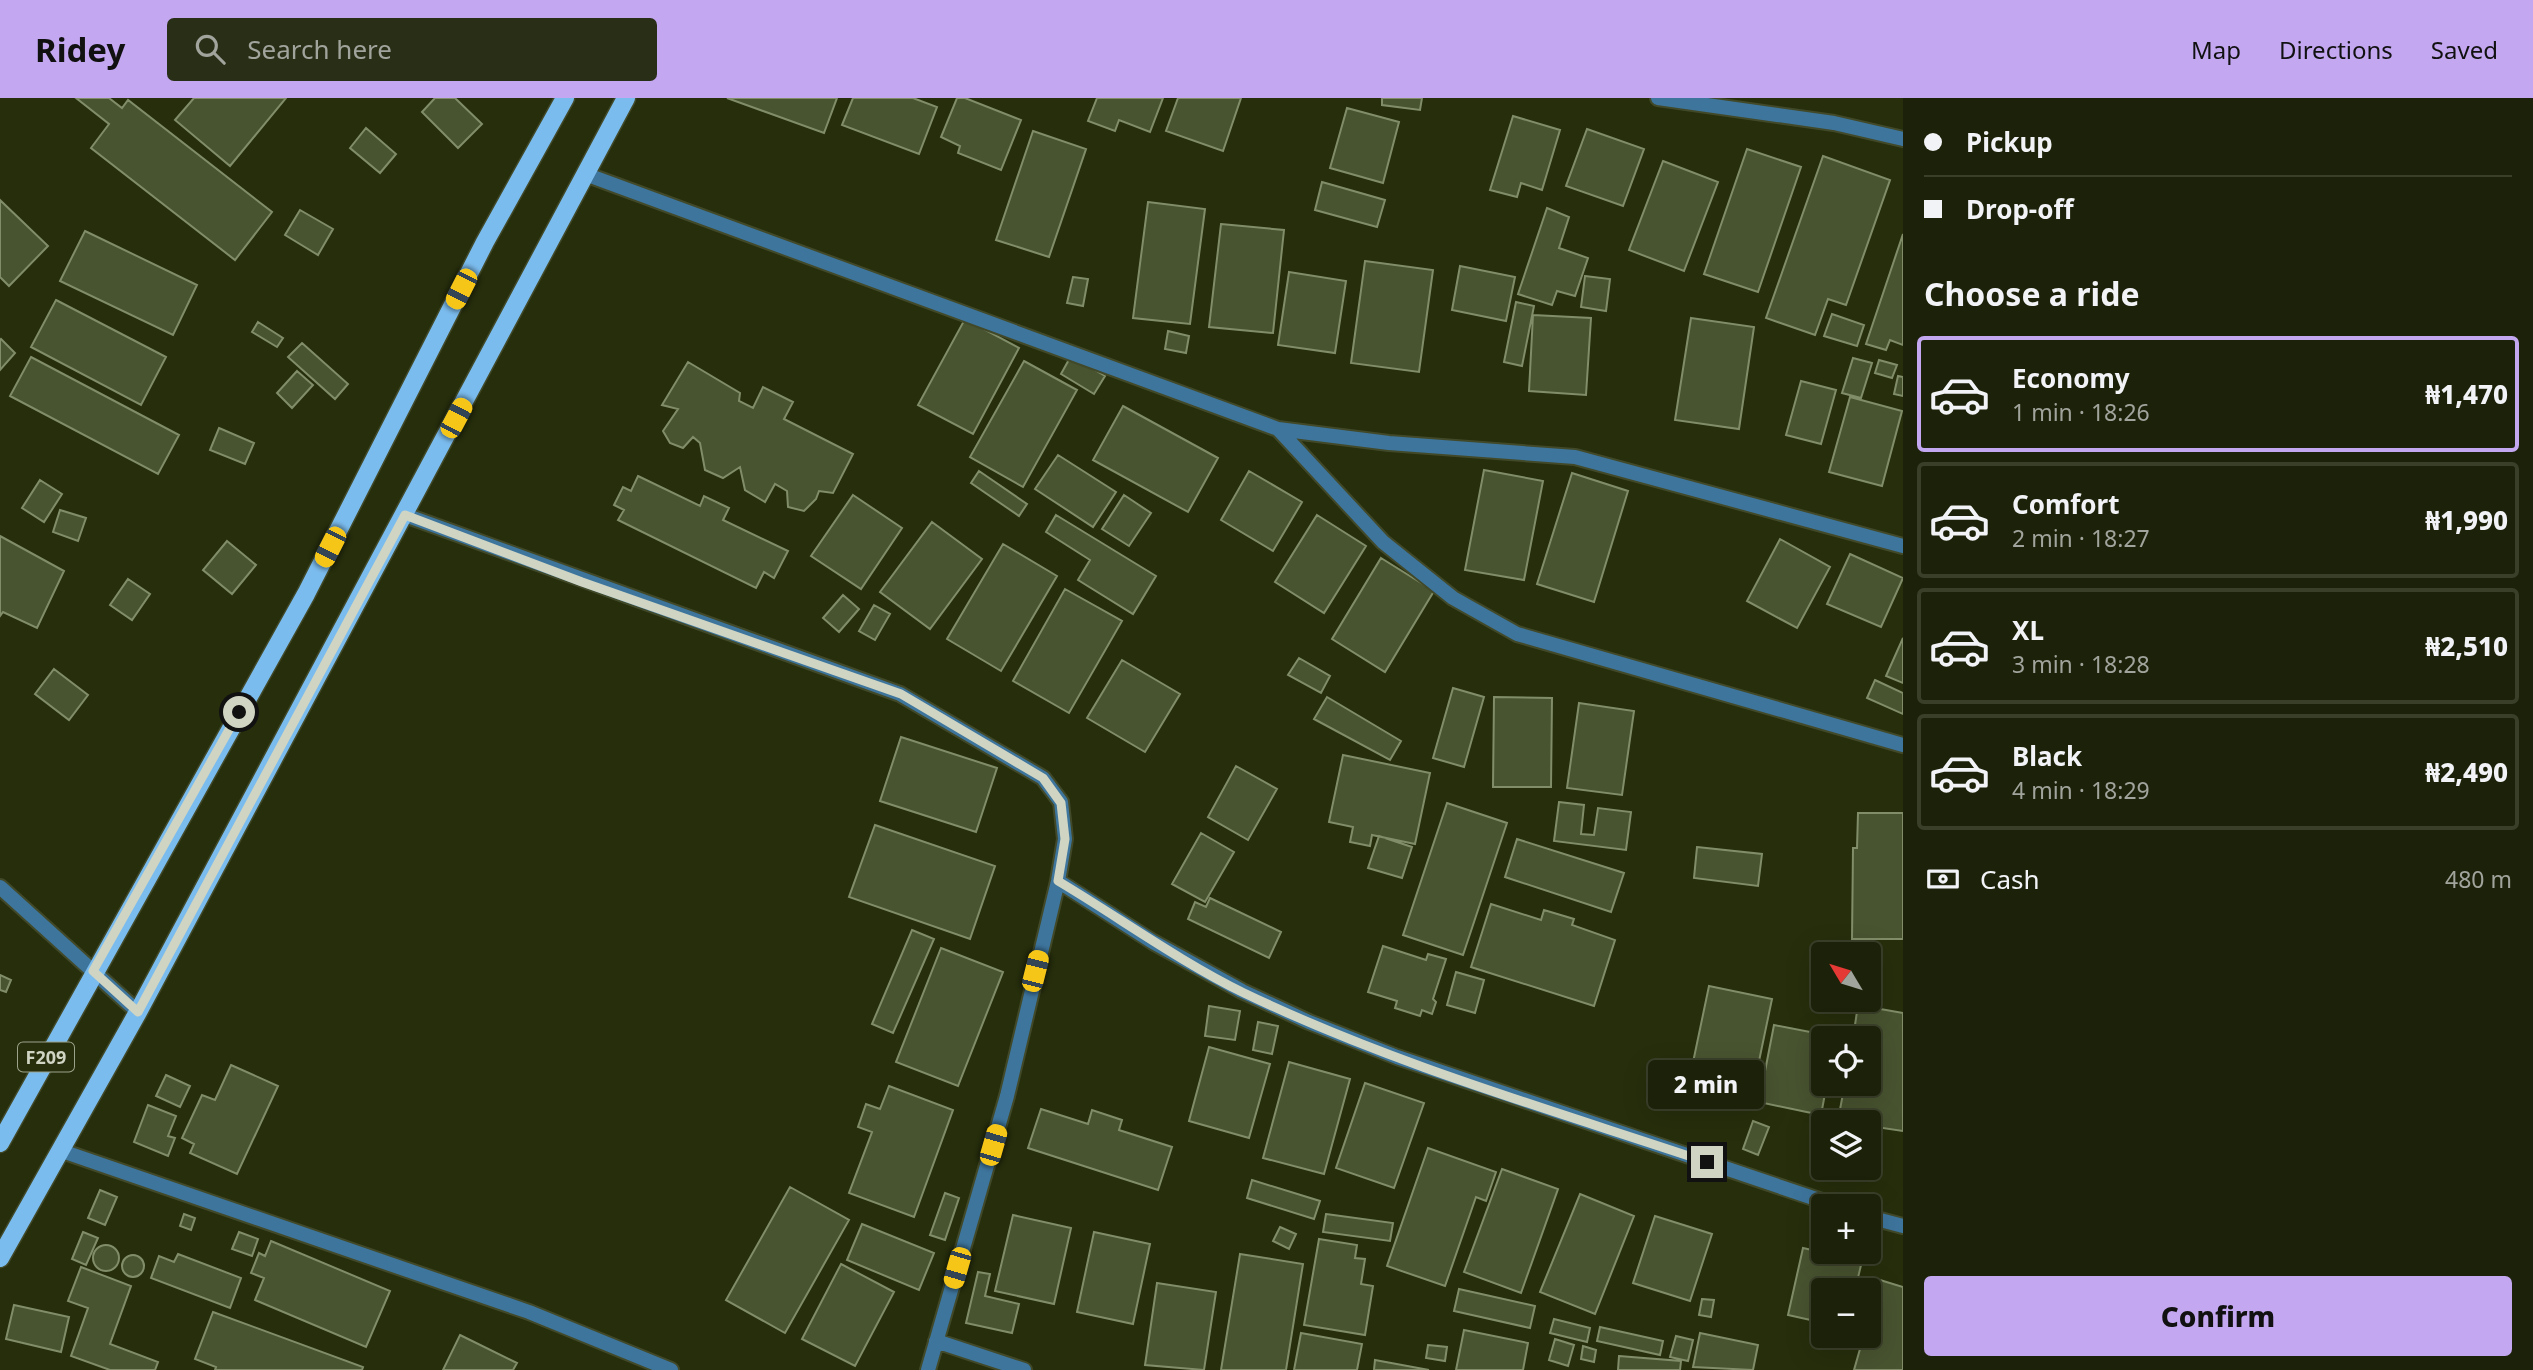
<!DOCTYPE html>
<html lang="en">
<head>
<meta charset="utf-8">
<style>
	body { margin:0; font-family:"Noto Sans",sans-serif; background:#292f17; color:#f1f3f6; height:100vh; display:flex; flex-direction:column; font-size:26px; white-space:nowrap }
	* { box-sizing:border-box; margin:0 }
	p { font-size:23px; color:#a0a49c }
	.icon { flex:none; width:38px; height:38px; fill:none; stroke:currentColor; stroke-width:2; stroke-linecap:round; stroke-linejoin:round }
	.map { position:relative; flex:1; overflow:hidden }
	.drawer { display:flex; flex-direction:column; background:#1c2209; width:630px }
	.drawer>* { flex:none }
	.banner { display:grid; align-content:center; height:154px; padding:0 21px; background:#1c2209 }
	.needle { width:46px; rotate:308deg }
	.tools { position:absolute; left:1811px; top:844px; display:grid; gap:14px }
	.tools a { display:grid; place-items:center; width:70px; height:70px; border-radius:7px; background:#1c2209; box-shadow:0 7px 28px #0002,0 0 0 2px #3a3f2a; font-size:35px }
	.end { position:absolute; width:32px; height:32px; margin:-16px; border:9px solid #cfd5c2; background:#111; box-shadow:0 0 0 4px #111 }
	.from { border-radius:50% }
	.bubble { position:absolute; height:49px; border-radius:7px; background:#1c2209; box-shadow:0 7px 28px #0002,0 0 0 2px #3a3f2a; font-size:23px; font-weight:800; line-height:49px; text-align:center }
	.car { position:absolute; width:21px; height:42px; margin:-21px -10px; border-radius:9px; box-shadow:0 0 5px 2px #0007; background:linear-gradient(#f5c518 24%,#345 0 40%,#f5c518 0 76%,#345 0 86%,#f5c518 0) }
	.banner b { display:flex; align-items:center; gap:24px; height:66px; font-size:26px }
	.banner b+b { border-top:2px solid #3a3f2a }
	.banner i { width:18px; height:18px; background:#f1f3f6 }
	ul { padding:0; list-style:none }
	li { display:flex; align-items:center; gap:21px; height:116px; margin:0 14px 10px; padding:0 7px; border:4px solid #3a3f2a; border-radius:7px }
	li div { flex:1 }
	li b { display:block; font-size:26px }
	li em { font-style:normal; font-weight:800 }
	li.on { border-color:#c4a7f1 }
	li>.icon { width:63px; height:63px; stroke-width:1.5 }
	h2 { padding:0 21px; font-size:32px; line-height:84px }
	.pay { display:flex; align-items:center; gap:18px; height:77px; padding:0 21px; font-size:26px }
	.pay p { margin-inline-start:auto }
	.primary-button { display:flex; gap:14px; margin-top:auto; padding:14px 21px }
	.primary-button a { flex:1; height:80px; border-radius:7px; background:#c4a7f1; color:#111; font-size:28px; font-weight:800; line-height:80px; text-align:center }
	header { display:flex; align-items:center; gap:42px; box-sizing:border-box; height:98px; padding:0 35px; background:#c4a7f1; color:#111 }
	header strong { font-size:33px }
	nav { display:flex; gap:38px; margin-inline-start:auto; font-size:24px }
	.search { width:490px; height:63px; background:#292f17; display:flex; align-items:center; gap:18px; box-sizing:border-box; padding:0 24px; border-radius:7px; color:#a0a49c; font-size:26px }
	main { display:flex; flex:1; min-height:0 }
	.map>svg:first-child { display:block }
</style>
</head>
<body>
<header>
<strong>Ridey</strong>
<div class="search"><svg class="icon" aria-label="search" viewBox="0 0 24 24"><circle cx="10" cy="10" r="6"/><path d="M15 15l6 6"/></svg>Search here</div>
<nav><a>Map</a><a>Directions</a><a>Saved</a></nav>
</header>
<main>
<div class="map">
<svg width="1903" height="1272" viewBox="0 0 1903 1272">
	<rect width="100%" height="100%" fill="#262e0c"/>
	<!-- building -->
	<path fill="#485330" stroke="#818d68" stroke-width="2" d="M76 0H109L122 10 128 2 272 114 235 162 91 50 109 26Z
		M194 0H286L230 68 175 22Z
		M435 0H455L482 26 458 50 422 14Z
		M727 0H837L824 35Z
		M853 0H913L937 9 919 56 842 27Z
		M957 0H965L1021 22 1001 72 958 55 960 48 941 39Z
		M1097 0H1163L1150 34 1119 22 1115 33 1088 23Z
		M1178 0H1241L1223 53 1166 33Z
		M1382 0H1422L1420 12 1382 7Z
		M1347 10 1399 24 1383 85 1330 70Z
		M1513 18 1560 32 1542 92 1521 85 1517 99 1490 92Z
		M366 30 396 56 380 75 350 50Z
		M1587 31 1644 51 1623 108 1566 88Z
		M1033 33 1086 51 1049 159 996 142Z
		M1747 51 1801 69 1758 194 1704 176Z
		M1823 58 1890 82 1846 207 1828 201 1815 237 1766 220Z
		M1663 63 1718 84 1684 173 1629 152Z
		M1322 84 1385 102 1377 129 1315 112Z
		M0 102 48 148 9 188 0 179Z
		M1148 104 1205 111 1190 226 1133 220Z
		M1547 110 1569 119 1559 150 1588 160 1575 198 1557 193 1552 207 1518 196Z
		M300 112 333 131 318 157 285 137Z
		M1221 126 1284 132 1273 235 1209 229Z
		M85 133 197 187 173 237 60 183Z
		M1903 136V247L1890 242 1886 252 1866 246Z
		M1365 163 1433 172 1419 274 1351 265Z
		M1460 168 1515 179 1506 223 1452 212Z
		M1289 174 1346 183 1335 255 1278 247Z
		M1585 178 1610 181 1606 213 1581 209Z
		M1073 179 1088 181 1083 208 1067 205Z
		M56 202 166 259 141 307 31 249Z
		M1516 204 1534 208 1522 268 1504 264Z
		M1832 216 1864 227 1857 248 1824 238Z
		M1533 217 1591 220 1586 297 1529 293Z
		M1691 220 1754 229 1739 331 1675 322Z
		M965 221 1019 250 973 336 918 307Z
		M258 224 283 240 277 249 252 234Z
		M1168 233 1189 238 1186 255 1165 251Z
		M1 241 15 255 0 272V242Z
		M302 245 348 286 335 301 288 259Z
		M1071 258 1105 278 1094 296 1061 276Z
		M31 259 179 337 158 376 10 298Z
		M1853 260 1872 265 1861 300 1842 295Z
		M1879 262 1897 267 1892 280 1875 275Z
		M1024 263 1077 292 1023 389 970 359Z
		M688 264 740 295 739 303 753 310 763 289 793 304 784 321 853 356 833 395 819 393 816 401 804 413 788 409 787 393 775 386 765 404 745 392 740 369 723 380 705 372 700 345 693 339 683 350 670 345 663 333 678 311 662 307Z
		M297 273 313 287 292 310 277 295Z
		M1898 278 1903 279V298L1894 296Z
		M1801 283 1836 292 1821 346 1786 337Z
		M1850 299 1902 313 1882 388 1829 374Z
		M1123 308 1218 360 1188 414 1093 362Z
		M219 330 254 345 245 366 210 352Z
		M1058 357 1116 394 1093 429 1035 391Z
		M1484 372 1543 383 1524 482 1465 472Z
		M979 373 1027 406 1019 418 971 385Z
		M1249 373 1302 404 1273 453 1221 422Z
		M1572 375 1628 393 1594 504 1537 486Z
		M638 378 700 408 704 398 729 410 723 422 788 453 774 480 764 474 756 490 618 422 624 412 614 407 623 389 631 393Z
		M40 382 62 396 44 424 22 410Z
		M853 397 902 430 861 491 811 458Z
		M1124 397 1151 415 1129 448 1102 431Z
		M60 412 86 420 78 443 53 434Z
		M1056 417 1156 478 1133 516 1078 482 1090 462 1046 434Z
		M1317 417 1366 448 1324 515 1275 484Z
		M932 424 982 461 930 531 880 494Z
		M0 438 64 473 37 530 3 514 0 518Z
		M1780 441 1830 469 1797 530 1747 503Z
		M227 443 256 467 232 496 203 472Z
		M1003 446 1057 478 1001 573 947 541Z
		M1850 456 1903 480 1881 529 1827 506Z
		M1381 460 1434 493 1385 574 1332 541Z
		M128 481 150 496 132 522 110 507Z
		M1065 491 1122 523 1069 615 1013 583Z
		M843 497 859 511 839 534 823 520Z
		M874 507 890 516 875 542 859 533Z
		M1903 540V585L1886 578Z
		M1299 560 1330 578 1321 595 1288 577Z
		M1122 562 1180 596 1145 654 1087 620Z
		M54 571 88 597 69 622 35 596Z
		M1875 582 1903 595V616L1867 600Z
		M1453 590 1484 599 1464 669 1433 660Z
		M1327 599 1401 643 1390 662 1314 621Z
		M1494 599 1552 600 1551 689H1493Z
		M1579 605 1634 613 1622 697 1567 690Z
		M901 639 997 670 976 734 880 703Z
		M1343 657 1430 675 1415 746 1372 737 1370 748 1350 744 1353 729 1329 724Z
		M1236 668 1277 691 1248 742 1208 719Z
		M1559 704 1584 707 1581 736 1594 737 1598 710 1631 714 1626 752 1554 743Z
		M1447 705 1507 725 1463 857 1403 837Z
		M1858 715H1903V841H1852L1853 750H1857Z
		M875 727 995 768 970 841 849 799Z
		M1201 735 1234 754 1205 804 1172 786Z
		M1379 738 1412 749 1402 780 1368 770Z
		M1517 741 1624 775 1611 814 1505 779Z
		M1697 749 1762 756 1758 788 1694 780Z
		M1210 800 1281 834 1269 860 1188 821 1195 804 1206 809Z
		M1491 806 1541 822 1544 812 1574 821 1572 827 1615 842 1594 908 1471 869Z
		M912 832 934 841 893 935 872 926Z
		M1383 848 1426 862 1428 856 1446 861 1433 901 1436 904 1432 916 1422 912 1420 918 1395 910 1397 903 1368 894Z
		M941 850 1003 874 958 988 896 964Z
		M1456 874 1484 882 1475 915 1447 907Z
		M0 877 11 882 6 894 0 892Z
		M1709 888 1772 901 1750 1006 1687 993Z
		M1858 907 1903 915V1033L1869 1028V1024L1838 1022 1845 985H1869V940H1853Z
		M1209 908 1240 913 1235 942 1205 938Z
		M1258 924 1278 928 1272 956 1253 952Z
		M1774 927 1836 939 1824 940V985H1827L1821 1017 1759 1004Z
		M1209 949 1270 966 1249 1040 1189 1023Z
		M1289 964 1350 981 1324 1076 1263 1060Z
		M231 967 278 988 237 1076 190 1055 194 1046 182 1040 202 997 215 1002Z
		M166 977 190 988 180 1009 156 998Z
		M1365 985 1424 1005 1394 1090 1336 1070Z
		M889 988 953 1012 914 1119 849 1095 872 1034 858 1029 866 1006 880 1011Z
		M148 1007 176 1018 168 1038 175 1040 168 1058 134 1044Z
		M1041 1011 1088 1026 1092 1012 1122 1022 1119 1032 1172 1049 1158 1092 1028 1050Z
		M1753 1023 1769 1029 1758 1057 1743 1051Z
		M1428 1050 1496 1074 1486 1103 1476 1099 1445 1188 1387 1168Z
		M1502 1071 1558 1091 1521 1195 1464 1174Z
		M1252 1082 1320 1103 1314 1121 1247 1100Z
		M790 1089 849 1122 785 1235 726 1202Z
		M100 1092 117 1099 105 1127 88 1120Z
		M945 1095 959 1100 945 1142 930 1137Z
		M1580 1096 1634 1118 1595 1216 1540 1194Z
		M184 1116 195 1120 191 1132 180 1128Z
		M1326 1116 1393 1125 1390 1143 1323 1134Z
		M1013 1117 1071 1130 1054 1206 995 1193Z
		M1655 1118 1712 1136 1690 1203 1633 1185Z
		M862 1126 934 1155 919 1192 847 1162Z
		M1280 1129 1296 1136 1289 1151 1273 1143Z
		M83 1134 98 1140 86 1167 72 1161Z
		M239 1134 258 1141 252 1158 232 1151Z
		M1094 1134 1150 1146 1133 1226 1077 1214Z
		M1319 1141 1357 1147 1355 1160 1365 1161 1361 1186 1373 1188 1365 1237 1304 1227Z
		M271 1143 390 1193 366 1249 255 1202 264 1180 251 1175 259 1155 265 1158Z
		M93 1160a13 13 0 1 1 26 0a13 13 0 1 1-26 0Z
		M1803 1150 1862 1163 1855 1192H1824V1225L1788 1217Z
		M178 1156 241 1180 230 1210 151 1180 159 1158 174 1164Z
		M1240 1156 1303 1166 1286 1272H1221Z
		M122 1168a11 11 0 1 1 22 0a11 11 0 1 1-22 0Z
		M841 1166 894 1194 855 1268 802 1241Z
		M81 1169 131 1188 110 1246 158 1264 155 1272H110L71 1258 88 1210 68 1203Z
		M978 1174 990 1176 985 1198 1019 1206 1012 1235 966 1225Z
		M1880 1182 1903 1189V1272H1854L1864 1237H1869V1221Z
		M1157 1185 1216 1194 1204 1272 1145 1267Z
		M1459 1191 1535 1208 1530 1230 1454 1213Z
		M1702 1201 1714 1202 1711 1219 1699 1217Z
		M14 1207 69 1219 61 1254 6 1241Z
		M213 1214 363 1269 362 1272H215L216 1269 195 1261Z
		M1554 1221 1590 1230 1587 1244 1550 1235Z
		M1600 1229 1663 1243 1660 1257 1597 1243Z
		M1464 1232 1528 1245 1523 1272H1456Z
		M1301 1235 1362 1246 1357 1272H1294Z
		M1700 1235 1758 1247 1753 1272 1693 1269Z
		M460 1237 517 1265 513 1272H443Z
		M1676 1238 1693 1242 1688 1263 1670 1259Z
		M1555 1241 1574 1247 1568 1268 1549 1262Z
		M1428 1247 1447 1249 1445 1263 1426 1260Z
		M1583 1248 1596 1252 1594 1264 1581 1261Z
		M1619 1258 1681 1263 1680 1272H1618Z
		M1375 1262 1429 1272H1374Z"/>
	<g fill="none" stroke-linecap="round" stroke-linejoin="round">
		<!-- minor casing -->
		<g stroke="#414929" stroke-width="18">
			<path id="minor" d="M1658 0 1834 25 1903 41
				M585 76 1278 331 1389 345 1575 359 1903 448
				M1278 331 1383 444 1453 500 1517 536 1903 647
				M405 417 900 596 1043 680 1061 704 1065 741 1058 783 1007 998 928 1272
				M1058 783 1153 844 1242 893 1309 924 1397 959 1837 1108
				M0 789 138 914
				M59 1052 529 1214 671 1272
				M1869 1119 1903 1128
				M936 1243 1024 1272"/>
		</g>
		<!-- primary casing -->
		<g stroke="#414929" stroke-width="21">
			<path id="primary" d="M0 1045 306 496 485 144 565 0
				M0 1160 138 914 626 0"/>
		</g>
		<!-- minor -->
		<use href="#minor" stroke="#3e759d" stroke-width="14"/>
		<!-- primary -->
		<use href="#primary" stroke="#7bbcee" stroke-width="18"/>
	</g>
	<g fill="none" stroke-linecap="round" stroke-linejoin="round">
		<!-- route -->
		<path stroke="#cfd5c2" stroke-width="9" d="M239 614 93 873 138 914 405 417 582 484 901 596 1043 680 1061 705 1065 741 1058 783C1120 820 1179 863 1244 895 1392 966 1552 1012 1707 1064"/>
	</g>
	<g text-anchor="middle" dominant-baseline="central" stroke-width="6" stroke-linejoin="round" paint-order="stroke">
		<!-- shield labels -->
		<rect fill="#262e0c" stroke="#9ca38b" stroke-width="2" x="18" y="944.5" width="56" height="29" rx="5"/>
		<g font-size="18" font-weight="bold" fill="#cfd5c2">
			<text x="46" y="959">F209</text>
		</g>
	</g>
</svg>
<div class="tools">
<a><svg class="needle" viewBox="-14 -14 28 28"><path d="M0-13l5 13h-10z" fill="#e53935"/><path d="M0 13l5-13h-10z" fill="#a0a49c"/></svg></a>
<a><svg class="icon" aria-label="locate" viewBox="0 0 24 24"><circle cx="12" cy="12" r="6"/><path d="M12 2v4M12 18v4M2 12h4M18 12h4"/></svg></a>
<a><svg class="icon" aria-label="layers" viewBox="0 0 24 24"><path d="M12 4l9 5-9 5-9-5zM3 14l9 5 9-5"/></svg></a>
<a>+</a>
<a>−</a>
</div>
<i class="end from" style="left:239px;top:614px"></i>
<i class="end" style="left:1707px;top:1064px"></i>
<div class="bubble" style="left:1648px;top:962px;width:116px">2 min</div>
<i class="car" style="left:461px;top:191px;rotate:207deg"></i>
<i class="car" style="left:456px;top:320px;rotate:28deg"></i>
<i class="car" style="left:330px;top:449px;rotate:207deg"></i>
<i class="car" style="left:1035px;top:873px;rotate:14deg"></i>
<i class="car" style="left:993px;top:1047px;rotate:16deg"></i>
<i class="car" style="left:957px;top:1170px;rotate:196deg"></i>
</div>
<section class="drawer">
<div class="banner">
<b><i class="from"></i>Pickup</b>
<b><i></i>Drop-off</b>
</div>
<h2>Choose a ride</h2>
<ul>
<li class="on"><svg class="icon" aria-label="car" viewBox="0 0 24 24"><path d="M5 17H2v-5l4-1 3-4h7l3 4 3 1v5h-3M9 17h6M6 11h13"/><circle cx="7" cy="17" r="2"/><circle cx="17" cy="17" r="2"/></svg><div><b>Economy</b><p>1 min · 18:26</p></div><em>₦1,470</em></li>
<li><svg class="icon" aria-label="car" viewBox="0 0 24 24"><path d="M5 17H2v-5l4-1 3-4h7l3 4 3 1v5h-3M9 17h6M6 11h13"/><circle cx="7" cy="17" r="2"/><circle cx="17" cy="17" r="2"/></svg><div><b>Comfort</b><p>2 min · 18:27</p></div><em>₦1,990</em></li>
<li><svg class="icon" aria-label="car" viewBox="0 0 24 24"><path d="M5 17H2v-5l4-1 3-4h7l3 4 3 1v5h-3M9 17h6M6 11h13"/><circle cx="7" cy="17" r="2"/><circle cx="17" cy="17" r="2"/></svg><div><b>XL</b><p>3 min · 18:28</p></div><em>₦2,510</em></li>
<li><svg class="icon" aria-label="car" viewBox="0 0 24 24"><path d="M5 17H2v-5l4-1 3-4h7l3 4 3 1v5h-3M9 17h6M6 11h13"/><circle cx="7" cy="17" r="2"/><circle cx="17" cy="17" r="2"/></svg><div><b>Black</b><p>4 min · 18:29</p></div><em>₦2,490</em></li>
</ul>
<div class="pay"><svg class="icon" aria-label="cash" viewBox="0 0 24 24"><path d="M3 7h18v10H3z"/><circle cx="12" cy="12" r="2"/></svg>Cash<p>480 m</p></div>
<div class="primary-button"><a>Confirm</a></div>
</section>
</main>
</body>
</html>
